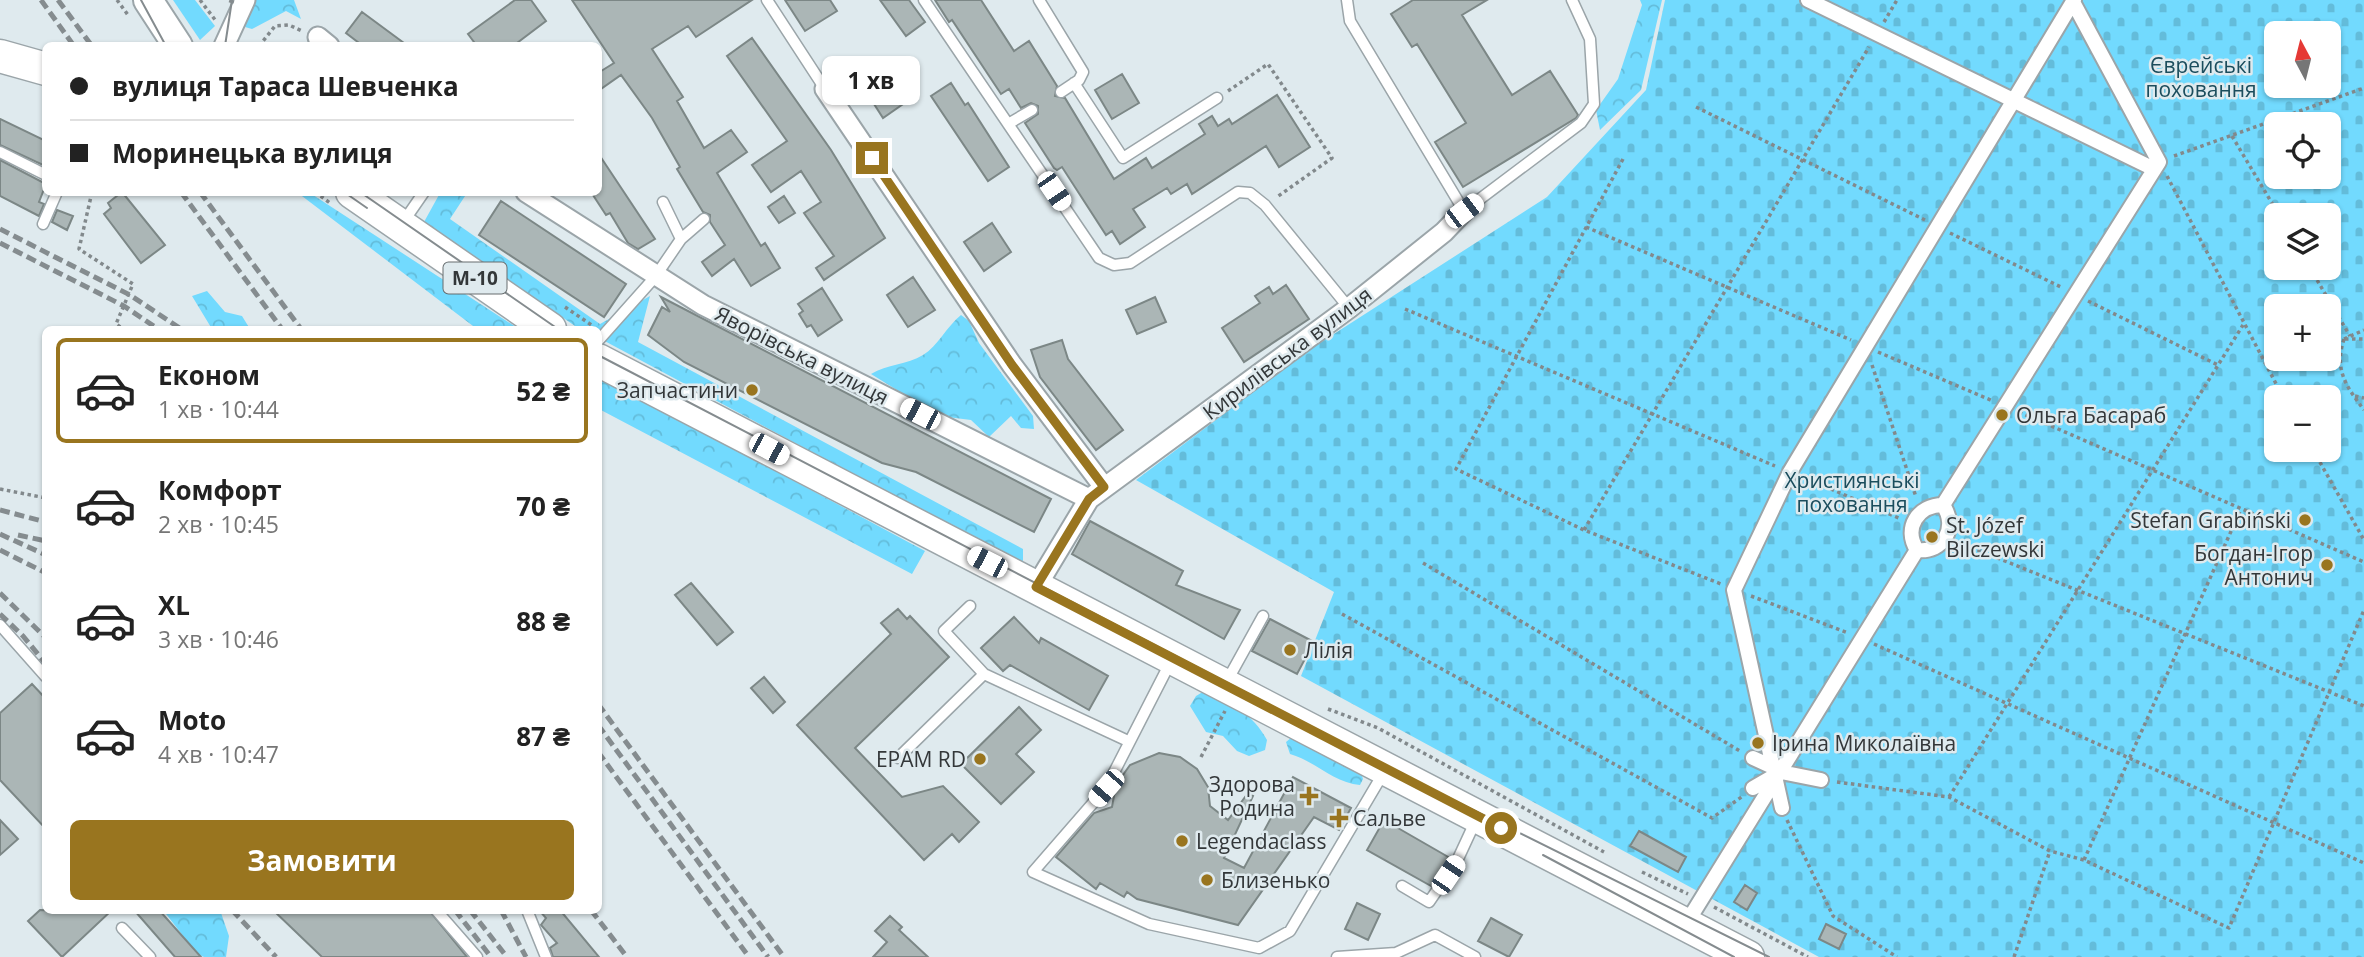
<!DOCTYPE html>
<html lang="uk">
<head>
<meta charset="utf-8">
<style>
	body { margin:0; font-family:"Open Sans",sans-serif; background:#f2f2f2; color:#222; height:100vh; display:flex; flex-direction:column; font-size:26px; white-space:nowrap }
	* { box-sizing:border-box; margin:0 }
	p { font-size:23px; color:#767676 }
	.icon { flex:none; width:38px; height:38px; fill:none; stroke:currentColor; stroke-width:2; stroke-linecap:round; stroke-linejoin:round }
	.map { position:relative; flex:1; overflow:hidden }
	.drawer { position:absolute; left:42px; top:326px; width:560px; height:588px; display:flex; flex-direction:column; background:#fff; border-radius:10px; box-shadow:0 2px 5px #0004 }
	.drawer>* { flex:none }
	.hud { position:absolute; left:42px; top:42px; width:560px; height:154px; border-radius:10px; box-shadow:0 2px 5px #0004; display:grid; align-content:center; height:154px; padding:0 28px; background:#fff }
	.needle { width:46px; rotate:353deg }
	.fabs { position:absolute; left:2264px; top:21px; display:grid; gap:14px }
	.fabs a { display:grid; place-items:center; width:77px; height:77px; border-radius:10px; background:#fff; box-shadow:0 2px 5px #0004; font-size:35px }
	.end { position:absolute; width:32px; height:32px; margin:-16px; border:9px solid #99751f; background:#fff; box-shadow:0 0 0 4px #fff }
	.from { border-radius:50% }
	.bubble { position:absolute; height:49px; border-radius:10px; background:#fff; box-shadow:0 2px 5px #0004; font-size:23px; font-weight:700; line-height:49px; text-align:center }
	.car { position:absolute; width:21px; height:42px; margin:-21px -10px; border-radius:9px; box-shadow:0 0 5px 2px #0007; background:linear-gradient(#fff 24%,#345 0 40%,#fff 0 76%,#345 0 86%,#fff 0) }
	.hud b { display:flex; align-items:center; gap:24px; height:66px; font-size:26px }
	.hud b+b { border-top:2px solid #e0e0e0 }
	.hud i { width:18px; height:18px; background:#222 }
	ul { padding:12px 0 0; list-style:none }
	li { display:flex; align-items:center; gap:21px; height:105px; margin:0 14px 10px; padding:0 14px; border:4px solid transparent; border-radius:10px }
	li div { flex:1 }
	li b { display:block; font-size:26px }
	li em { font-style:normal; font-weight:700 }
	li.selected { border-color:#99751f }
	li>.icon { width:63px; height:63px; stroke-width:1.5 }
	.cta { display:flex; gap:14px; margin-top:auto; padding:14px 28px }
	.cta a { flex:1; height:80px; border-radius:10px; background:#99751f; color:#fff; font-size:28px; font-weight:700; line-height:80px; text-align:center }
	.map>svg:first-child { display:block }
</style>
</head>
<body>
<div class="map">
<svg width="2364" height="957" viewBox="0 0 2364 957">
	<defs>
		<pattern id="forest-crowns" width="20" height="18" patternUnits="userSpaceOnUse" patternTransform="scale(1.75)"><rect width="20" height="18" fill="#72dafe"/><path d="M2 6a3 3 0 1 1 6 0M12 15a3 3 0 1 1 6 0" fill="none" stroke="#63bcda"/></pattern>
		<pattern id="cemetery-stones" width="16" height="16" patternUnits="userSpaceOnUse" patternTransform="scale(1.75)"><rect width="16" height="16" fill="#72dafe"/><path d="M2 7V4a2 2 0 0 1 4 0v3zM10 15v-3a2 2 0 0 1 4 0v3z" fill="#63bcda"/></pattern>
	</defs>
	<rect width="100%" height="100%" fill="#dfeaee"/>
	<!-- grass -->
	<path fill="#72dafe" d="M173 0H195L215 26 200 40Z"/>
	<!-- forest -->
	<path fill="url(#forest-crowns)" d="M253 0H294L301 19 286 11 252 29 245 27Z
		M1640 0H1662L1641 90 1600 130 1596 110 1618 79 1642 5Z
		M298 193H310L519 329H477Z
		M440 193H467L450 219 600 324 650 296 638 342 1023 549V561L1008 557 599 338 598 329 575 326 424 222Z
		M207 291 225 312 242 316 250 329H212L192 296Z
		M961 315 969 321 979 343 1033 416 1034 429 1021 428 1011 416 989 437 971 420 939 416 871 374C887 364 907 365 923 355 938 346 947 326 961 315Z
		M598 376 925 551 912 574 599 409Z
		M1206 690C1231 703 1253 714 1267 740L1265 750 1249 756 1237 751 1223 736 1206 732 1190 706 1196 696Z
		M1297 733 1359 767 1363 779 1360 785C1334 783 1315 761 1290 754L1286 742Z
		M163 910H220L229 936 226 957H204L197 954Z"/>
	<!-- cemetery -->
	<path fill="url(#cemetery-stones)" fill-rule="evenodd" d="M1665 0H2364V957H1819L1301 676 1334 592 1136 480 1309 350 1547 197 1646 90ZM2277 33H2329V86H2277ZM2277 124H2329V177H2277ZM2277 215H2329V268H2277ZM2277 306H2329V359H2277ZM2277 397H2329V450H2277Z"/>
	<!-- building -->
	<path fill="#abb6b6" stroke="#7c8786" stroke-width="2" d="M515 0H531L546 21 513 46H477L468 34Z
		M572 0H752L696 37 688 26 652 49 683 97 677 101 704 148 731 130 747 152 717 173 761 246 765 243 780 268 751 286 734 259 712 276 702 262 725 245 710 222V215L703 212 677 169 680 167 652 118 621 75 598 91V73L614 63Z
		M785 0H830L837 11 805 31Z
		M880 0H909L925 22 906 36Z
		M935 0H981L1014 51 1029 41 1057 86 1055 96 1065 98 1114 179 1146 158 1152 168 1205 134 1199 124 1212 116 1218 126 1229 119 1232 124 1277 95 1310 147 1279 167 1266 146 1192 194 1187 184 1171 194 1167 188 1133 209 1145 227 1120 244 1112 231 1106 235 1062 167 1057 170 1054 168 1025 123 1038 114V106L1031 103 1021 108 1009 89 1001 94 952 20 949 22Z
		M1413 0H1487L1462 15 1512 95 1550 71 1578 115 1576 118 1463 187 1435 142 1466 123 1417 44 1412 47 1391 14Z
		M362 12 408 46H363L346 33Z
		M752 38 831 150 885 238 824 280 816 268 834 256 804 213 821 202 801 171 771 192 752 165 787 141 727 56Z
		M1122 74 1139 103 1112 119 1095 90Z
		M890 77 906 102 883 118 867 93Z
		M951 83 965 105 968 103 1009 167 988 181 931 96Z
		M0 119 46 141 43 165 0 145Z
		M598 153 655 239 638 249 628 243 610 213 606 215 591 192H598Z
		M0 160 46 184 39 202 44 204 39 216 0 196Z
		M122 192 165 245 141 263 104 214 111 208 108 203Z
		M784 196 795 213 779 223 768 207Z
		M501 201 626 284 604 317 479 235Z
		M57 210 73 216 67 230 52 222Z
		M992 223 1011 252 984 271 964 242Z
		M913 277 935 310 908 327 887 295Z
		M1286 285 1309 319 1244 362 1222 328 1260 303 1255 296 1269 287 1273 294Z
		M822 288 842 320 818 336 811 325 807 327 799 314 803 311 798 304Z
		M661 297 1051 499 1034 532 916 472 882 463 684 362 648 335 662 307 670 312Z
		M1155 297 1166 322 1137 334 1126 310Z
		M1062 340 1068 359 1123 430 1096 450 1040 377 1031 350Z
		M1090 521 1183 571 1176 585 1240 610 1224 639 1072 554Z
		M691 583 733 632 717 645 675 595Z
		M898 609 907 619 910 616 949 657 855 748 902 797 943 786 979 822 959 842 952 834 924 860 797 725 891 634 881 623Z
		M1014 617 1039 643 1041 638 1108 676 1089 710 1010 665 1003 671 981 648Z
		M1270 619 1314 642 1297 674 1252 651Z
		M764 677 785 702 773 713 751 688Z
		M32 684 46 699V829L0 780V713Z
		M1019 707 1041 730 1016 754 1034 772 1001 804 961 764Z
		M1159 753 1180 757 1197 769 1208 787 1210 806 1228 820 1248 793 1253 796 1224 858 1244 868 1293 777 1351 808 1339 830 1314 817 1238 925 1137 899 1127 892 1124 897 1100 883 1096 889 1056 857 1094 813 1112 807 1116 785 1130 765Z
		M0 820 18 839 0 855Z
		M1384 820 1450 858 1431 886 1367 850Z
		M1639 831 1686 857 1678 872 1630 846Z
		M1745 885 1757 893 1747 910 1734 902Z
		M1357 903 1380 914 1368 940 1345 929Z
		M40 910 86 912 112 910 62 957 28 921Z
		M134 910H159L201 957H175Z
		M273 910H429L467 957H322Z
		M539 910H560L599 957H553L550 948 557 943 541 925 546 918Z
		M890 916 902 927 899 930 928 957H873L887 942 875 931Z
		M1491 918 1522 935 1509 957 1478 941Z
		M1826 924 1846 934 1839 949 1819 939Z"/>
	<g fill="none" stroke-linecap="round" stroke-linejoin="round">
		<!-- service casing -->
		<g stroke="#9ba5a9" stroke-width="13">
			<path id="service" d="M767 0 825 89
				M924 0 1099 258 1114 265 1130 263 1238 192 1250 193 1265 205 1349 308
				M1039 0 1083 72 1079 80 1061 92
				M1347 0 1350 21 1464 211 1581 123 1594 104 1590 39 1572 0
				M1074 83 1123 158 1217 98
				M1008 124 1032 110
				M0 152 46 175
				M663 202 681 239
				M404 221 424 192
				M43 224 57 192
				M598 341 655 277 681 239 704 219
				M0 625 46 677
				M1170 663 1106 788 1033 872 1149 924 1259 948 1290 931 1384 772
				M984 674 1128 741
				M1227 681 1263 616
				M898 758 984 674 944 631 970 606
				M1402 886 1429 902 1457 861 1476 820
				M436 910 477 957
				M527 910 546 957
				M122 928 150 957
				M1337 957 1396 953 1435 935 1475 957"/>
		</g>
		<!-- pedestrian casing -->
		<g stroke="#9ba5a9" stroke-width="18">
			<path id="pedestrian" d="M1808 0 2154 169
				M1943 505 2159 162 2073 2
				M1917 550C1944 553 1958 527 1943 505
				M1917 550C1903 528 1918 505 1943 505
				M1753 758 1786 773 1821 780
				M1753 788 1779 773
				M1782 808 1734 590 1790 472 2074 0
				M1686 924 1917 550"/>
		</g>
		<!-- minor casing -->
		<g stroke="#9ba5a9" stroke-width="23">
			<path id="minor" d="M318 37 329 46
				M224 46 245 0
				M825 89 1012 365 1104 487
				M526 192 703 305 1089 499
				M1036 587 1089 499 1349 308 1444 232 1464 211"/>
		</g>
		<!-- secondary casing -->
		<g stroke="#9ba5a9" stroke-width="32">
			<path id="secondary" d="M148 0 178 46"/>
		</g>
		<!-- primary casing -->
		<g stroke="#9ba5a9" stroke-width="35">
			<path id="primary" d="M0 56 46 69
				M352 192 550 329
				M598 360 1748 957"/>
		</g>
		<!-- path -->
		<path stroke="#82898c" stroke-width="3.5" stroke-dasharray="3.5 3.5" stroke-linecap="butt" d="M117 0 128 15
			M200 0 216 21
			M1884 22 1897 0
			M259 46 275 26 289 25 302 31
			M1228 91 1268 64 1332 158 1277 197
			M1696 107 1925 220
			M2232 136 2279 215
			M2174 156 2364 88
			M1623 159 1456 469 1584 530 1721 584
			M2167 176 2283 397
			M92 192 79 249 133 284 116 324 123 329
			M315 192 330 203
			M1586 227 1851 340
			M1950 233 2063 288
			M2310 268 2350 336
			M2088 301 2218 365
			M565 307 593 326
			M1405 309 1775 466
			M2344 339C2334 370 2346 386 2364 410
			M2344 339 2364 330
			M2345 339H2364
			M1878 352 1993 401
			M1872 365 1916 497
			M2355 396 2364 398
			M2019 412 2364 562
			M2313 450 2364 540
			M1805 478 1901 519
			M0 489 46 498
			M1584 530 1869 47
			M1958 542 2364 706
			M1423 563 1740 751
			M1751 596 1848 633
			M1342 614 1712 818 1743 796
			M1874 644 2364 863
			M1328 709 1378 728 1604 852
			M1201 757 1225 711
			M1837 782 1949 797 2050 851 2084 860 2229 928 2364 610
			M1949 797 2243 325
			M1787 820 1833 916 1897 957
			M2084 860 2241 509
			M1642 872 1688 894
			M1714 907 1808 957
			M2014 957 2050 851"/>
		<!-- service -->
		<use href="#service" stroke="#fff" stroke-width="10"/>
		<!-- pedestrian -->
		<use href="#pedestrian" stroke="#fff" stroke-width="14"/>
		<!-- minor -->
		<use href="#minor" stroke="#fff" stroke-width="19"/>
		<!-- secondary -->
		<use href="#secondary" stroke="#fff" stroke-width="28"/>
		<!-- primary -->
		<use href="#primary" stroke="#fff" stroke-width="32"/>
		<!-- tram -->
		<path stroke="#858c8f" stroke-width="2" d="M141 0 166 46
			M225 46 232 0
			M344 192 367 208
			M360 192 558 329
			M598 355 1431 789 1769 957
			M1543 855 1734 957"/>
		<!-- rail -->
		<path stroke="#858c8f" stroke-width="5" stroke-dasharray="10 5" stroke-linecap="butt" d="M41 0 74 46
			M58 0 92 46
			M231 3 232 0
			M181 192 282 329
			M200 192 301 329
			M0 229 130 295 181 329
			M0 243 124 306 158 329
			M0 510 46 522
			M0 534 46 555
			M18 535 46 541
			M0 550 46 573
			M0 593 46 638
			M0 614 23 636 46 664
			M598 704 784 957
			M598 725 768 957
			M598 752 749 957
			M232 910 276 957
			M455 910 491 957
			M470 910 507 957
			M501 910 526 957
			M591 910 627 957"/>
	</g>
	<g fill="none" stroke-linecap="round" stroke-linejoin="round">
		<!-- route -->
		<path stroke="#99751f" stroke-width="9" d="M872 158 1012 365 1104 487 1089 499 1036 587 1501 828"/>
	</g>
	<!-- markers -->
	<g fill="#99751f" stroke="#dfeaee" stroke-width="2.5">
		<circle cx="752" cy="390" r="7"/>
		<circle cx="2002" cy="415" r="7"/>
		<circle cx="2305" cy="520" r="7"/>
		<circle cx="1932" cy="537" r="7"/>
		<circle cx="2327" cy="565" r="7"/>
		<circle cx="1290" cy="650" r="7"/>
		<circle cx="1758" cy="743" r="7"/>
		<circle cx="980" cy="759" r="7"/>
		<path d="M1305.5 785.5h7v7h7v7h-7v7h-7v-7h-7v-7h7z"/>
		<path d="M1335.5 807.5h7v7h7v7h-7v7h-7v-7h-7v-7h7z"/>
		<circle cx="1182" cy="841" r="7"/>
		<circle cx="1207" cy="880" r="7"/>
	</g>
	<g text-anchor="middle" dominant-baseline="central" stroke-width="5" stroke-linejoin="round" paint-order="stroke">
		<!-- shield labels -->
		<rect fill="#dfeaee" stroke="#676d6f" stroke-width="2" x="443.5" y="262.5" width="63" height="31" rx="5"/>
		<g font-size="19" font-weight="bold" fill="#333739">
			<text x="475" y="278">М-10</text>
		</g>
		<!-- park labels -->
		<g font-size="21" fill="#1b4d5d" stroke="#dfeaee">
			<text x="2201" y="65">Єврейські<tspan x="2201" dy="24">поховання</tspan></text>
			<text x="1852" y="480">Християнські<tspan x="1852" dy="24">поховання</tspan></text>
		</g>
		<!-- street labels -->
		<g font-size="21" fill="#333739" stroke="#dfeaee">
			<text transform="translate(1287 353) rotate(-37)">Кирилівська вулиця</text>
			<text transform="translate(802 355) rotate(27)">Яворівська вулиця</text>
		</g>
		<!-- poi labels -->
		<g font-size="21" fill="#333739" stroke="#dfeaee" text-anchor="start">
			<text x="738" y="390" text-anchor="end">Запчастини</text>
			<text x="2016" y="415">Ольга Басараб</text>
			<text x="2291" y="520" text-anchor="end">Stefan Grabiński</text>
			<text x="1946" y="525">St. Józef<tspan x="1946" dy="24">Bilczewski</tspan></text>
			<text x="2313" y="553" text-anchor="end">Богдан-Ігор<tspan x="2313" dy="24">Антонич</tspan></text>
			<text x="1304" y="650">Лілія</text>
			<text x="1772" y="743">Ірина Миколаївна</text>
			<text x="966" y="759" text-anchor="end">EPAM RD</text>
			<text x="1295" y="784" text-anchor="end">Здорова<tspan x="1295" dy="24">Родина</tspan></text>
			<text x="1353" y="818">Сальве</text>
			<text x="1196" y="841">Legendaclass</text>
			<text x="1221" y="880">Близенько</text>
		</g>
	</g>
</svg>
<div class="fabs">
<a><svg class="needle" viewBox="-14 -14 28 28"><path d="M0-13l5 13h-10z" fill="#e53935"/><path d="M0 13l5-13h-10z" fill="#767676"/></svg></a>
<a><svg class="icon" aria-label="locate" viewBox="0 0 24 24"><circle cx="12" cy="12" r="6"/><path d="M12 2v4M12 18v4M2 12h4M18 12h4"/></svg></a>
<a><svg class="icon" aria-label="layers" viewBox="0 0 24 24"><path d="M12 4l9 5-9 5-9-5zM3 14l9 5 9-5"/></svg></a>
<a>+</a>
<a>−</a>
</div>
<i class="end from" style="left:1501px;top:828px"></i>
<i class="end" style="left:872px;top:158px"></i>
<div class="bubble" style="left:822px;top:56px;width:98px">1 хв</div>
<i class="car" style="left:1054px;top:191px;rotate:146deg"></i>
<i class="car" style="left:1464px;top:211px;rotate:53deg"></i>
<i class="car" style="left:920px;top:414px;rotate:297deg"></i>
<i class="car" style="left:769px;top:449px;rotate:118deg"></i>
<i class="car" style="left:987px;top:562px;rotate:297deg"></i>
<i class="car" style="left:1106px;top:788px;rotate:221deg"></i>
<i class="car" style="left:1448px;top:875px;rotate:34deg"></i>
<div class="hud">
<b><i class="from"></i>вулиця Тараса Шевченка</b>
<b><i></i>Моринецька вулиця</b>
</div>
<section class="drawer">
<ul>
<li class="selected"><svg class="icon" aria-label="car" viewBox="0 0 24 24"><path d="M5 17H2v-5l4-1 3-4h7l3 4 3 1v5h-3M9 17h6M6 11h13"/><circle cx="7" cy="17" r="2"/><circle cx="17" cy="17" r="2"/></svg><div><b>Економ</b><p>1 хв · 10:44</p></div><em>52 ₴</em></li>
<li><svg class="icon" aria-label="car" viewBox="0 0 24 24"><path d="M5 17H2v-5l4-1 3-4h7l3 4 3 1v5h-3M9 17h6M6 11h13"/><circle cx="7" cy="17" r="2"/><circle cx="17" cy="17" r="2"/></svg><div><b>Комфорт</b><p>2 хв · 10:45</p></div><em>70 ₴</em></li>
<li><svg class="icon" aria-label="car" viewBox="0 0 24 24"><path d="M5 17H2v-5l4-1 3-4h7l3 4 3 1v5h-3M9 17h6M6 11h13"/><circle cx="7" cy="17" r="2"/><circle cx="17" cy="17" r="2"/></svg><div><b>XL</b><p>3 хв · 10:46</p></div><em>88 ₴</em></li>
<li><svg class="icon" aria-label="car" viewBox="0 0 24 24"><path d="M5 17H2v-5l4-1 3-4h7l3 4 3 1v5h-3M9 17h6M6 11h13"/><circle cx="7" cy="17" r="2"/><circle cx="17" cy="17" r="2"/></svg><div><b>Moto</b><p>4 хв · 10:47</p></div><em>87 ₴</em></li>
</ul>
<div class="cta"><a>Замовити</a></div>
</section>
</div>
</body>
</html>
